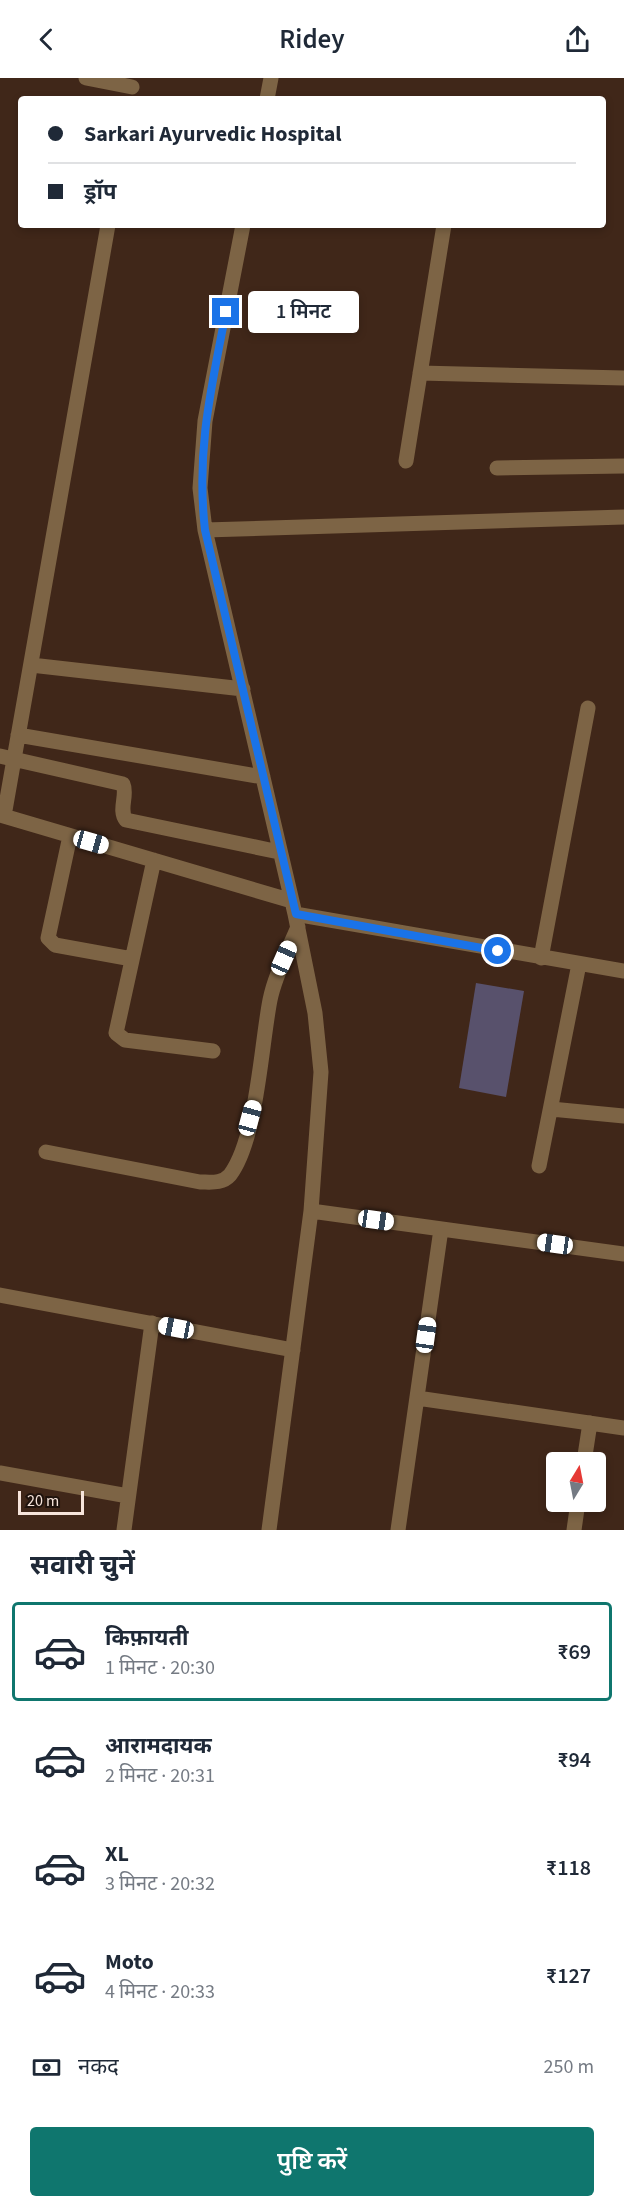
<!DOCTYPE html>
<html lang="hi">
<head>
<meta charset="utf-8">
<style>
	body { margin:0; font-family:"Source Sans 3","Noto Sans Devanagari",sans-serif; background:#f2f2f3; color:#1f2937; height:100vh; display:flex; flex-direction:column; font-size:22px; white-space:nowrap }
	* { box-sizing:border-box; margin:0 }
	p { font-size:20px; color:#747a83 }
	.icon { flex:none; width:33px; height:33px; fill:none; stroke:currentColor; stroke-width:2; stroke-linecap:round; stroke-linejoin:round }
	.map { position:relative; height:1452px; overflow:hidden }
	.details { display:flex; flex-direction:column; background:#fff; flex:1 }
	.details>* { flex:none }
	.guide { position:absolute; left:18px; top:18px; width:588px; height:132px; border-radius:6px; box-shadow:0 3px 9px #0003; display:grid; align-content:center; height:132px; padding:0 30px; background:#fff }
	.needle { width:39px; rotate:10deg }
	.buttons { position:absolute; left:546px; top:1374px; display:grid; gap:12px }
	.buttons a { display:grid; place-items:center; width:60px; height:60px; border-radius:6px; background:#fff; box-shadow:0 3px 9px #0003; font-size:30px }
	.scale { position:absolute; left:18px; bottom:15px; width:66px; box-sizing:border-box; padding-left:6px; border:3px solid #f6e4db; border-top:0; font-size:16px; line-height:21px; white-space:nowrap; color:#f6e4db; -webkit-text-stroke:4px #1f130d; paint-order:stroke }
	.end { position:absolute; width:27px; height:27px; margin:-14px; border:8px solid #1a73e8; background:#fff; box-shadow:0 0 0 3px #fff }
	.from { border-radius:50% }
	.bubble { position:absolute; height:42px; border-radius:6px; background:#fff; box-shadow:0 3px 9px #0003; font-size:20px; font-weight:600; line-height:42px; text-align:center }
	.car { position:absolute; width:18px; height:36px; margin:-18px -9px; border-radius:8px; box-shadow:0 0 4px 2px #0007; background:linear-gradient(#fff 24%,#345 0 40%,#fff 0 76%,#345 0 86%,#fff 0) }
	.guide b { display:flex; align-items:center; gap:21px; height:57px; font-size:22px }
	.guide b+b { border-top:2px solid #e0e1e3 }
	.guide i { width:15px; height:15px; background:#1f2937 }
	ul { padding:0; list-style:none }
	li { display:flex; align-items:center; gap:18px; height:99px; margin:0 12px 9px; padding:0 18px; border:3px solid transparent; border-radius:6px }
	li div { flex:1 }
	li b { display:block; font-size:22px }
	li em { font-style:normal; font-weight:600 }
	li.on { border-color:#0f766e }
	li>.icon { width:54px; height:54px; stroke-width:1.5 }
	h2 { padding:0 30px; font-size:27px; line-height:72px }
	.pay { display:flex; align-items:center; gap:15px; height:66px; padding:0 30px; font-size:22px }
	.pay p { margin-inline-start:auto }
	.primary-button { display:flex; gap:12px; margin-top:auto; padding:12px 30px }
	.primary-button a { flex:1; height:69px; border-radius:6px; background:#0f766e; color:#fff; font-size:24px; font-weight:600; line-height:69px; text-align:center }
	header { display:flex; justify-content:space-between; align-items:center; height:78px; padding:0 30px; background:#fff; font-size:27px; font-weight:600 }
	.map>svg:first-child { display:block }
</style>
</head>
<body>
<header><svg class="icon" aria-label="back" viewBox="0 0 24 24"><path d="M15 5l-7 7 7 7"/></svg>Ridey<svg class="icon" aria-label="share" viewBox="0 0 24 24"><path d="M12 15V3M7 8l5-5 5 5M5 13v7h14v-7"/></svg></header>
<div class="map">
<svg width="624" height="1452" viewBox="0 0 624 1452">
	<rect width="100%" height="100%" fill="#402719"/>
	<!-- building -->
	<path fill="#58516c" d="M476 905 524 913 506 1019 459 1010Z"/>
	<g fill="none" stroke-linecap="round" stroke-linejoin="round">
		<!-- minor -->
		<path stroke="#7d6445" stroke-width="15" d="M86 0 132 9
			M267 21 271 0
			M243 147 205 343 200 410 205 452 295 836 315 935 321 994 311 1133 269 1452
			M420 295 624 300
			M406 383 444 147
			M497 390 624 388
			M205 452 624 439
			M31 587 243 611
			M18 657 263 699
			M0 678 123 706C128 717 118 732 126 742L279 774
			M0 737 292 823
			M4 738 108 147
			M70 758 48 860 55 867 132 881
			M154 782 116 955 125 962 213 973
			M295 836 624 893
			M541 880 588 630
			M551 1031 624 1038
			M46 1074 200 1104C211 1104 222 1106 230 1097 257 1061 261 968 270 922 275 897 288 873 298 849
			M539 1088 579 886
			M311 1133 624 1176
			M0 1217 293 1272
			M417 1320 624 1350
			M584 1384 590 1345
			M0 1395 128 1418
			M124 1452 152 1245
			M398 1452 441 1151
			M574 1452 578 1424"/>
	</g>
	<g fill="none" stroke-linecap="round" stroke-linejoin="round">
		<!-- route -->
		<path stroke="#1a73e8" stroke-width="8" d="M226 234C211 311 196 373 205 452L296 836 498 873"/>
	</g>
</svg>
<div class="buttons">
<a><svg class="needle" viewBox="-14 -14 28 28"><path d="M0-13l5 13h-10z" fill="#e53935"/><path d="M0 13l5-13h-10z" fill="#747a83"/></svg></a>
</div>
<div class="scale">20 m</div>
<i class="end from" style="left:498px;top:873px"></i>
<i class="end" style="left:226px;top:234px"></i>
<div class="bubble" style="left:248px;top:213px;width:111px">1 मिनट</div>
<i class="car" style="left:91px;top:764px;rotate:106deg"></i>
<i class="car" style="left:284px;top:880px;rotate:24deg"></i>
<i class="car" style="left:250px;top:1040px;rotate:15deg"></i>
<i class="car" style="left:376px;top:1142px;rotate:98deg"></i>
<i class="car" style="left:555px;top:1166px;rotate:278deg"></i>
<i class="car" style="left:176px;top:1250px;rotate:281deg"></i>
<i class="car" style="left:426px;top:1257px;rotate:8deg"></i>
<div class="guide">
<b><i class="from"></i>Sarkari Ayurvedic Hospital</b>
<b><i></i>ड्रॉप</b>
</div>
</div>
<section class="details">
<h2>सवारी चुनें</h2>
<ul>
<li class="on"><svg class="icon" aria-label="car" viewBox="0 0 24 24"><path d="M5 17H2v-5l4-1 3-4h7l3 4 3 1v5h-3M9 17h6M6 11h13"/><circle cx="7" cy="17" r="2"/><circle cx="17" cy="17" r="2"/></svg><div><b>किफ़ायती</b><p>1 मिनट · 20:30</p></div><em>₹69</em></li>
<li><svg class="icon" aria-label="car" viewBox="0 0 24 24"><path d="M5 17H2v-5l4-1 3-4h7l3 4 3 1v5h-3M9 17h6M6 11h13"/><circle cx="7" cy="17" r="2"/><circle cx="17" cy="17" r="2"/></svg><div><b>आरामदायक</b><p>2 मिनट · 20:31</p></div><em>₹94</em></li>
<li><svg class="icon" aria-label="car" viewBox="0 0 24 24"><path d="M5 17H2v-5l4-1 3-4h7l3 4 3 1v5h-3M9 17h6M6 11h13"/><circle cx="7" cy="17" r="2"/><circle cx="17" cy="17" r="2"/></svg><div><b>XL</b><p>3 मिनट · 20:32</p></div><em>₹118</em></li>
<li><svg class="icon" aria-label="car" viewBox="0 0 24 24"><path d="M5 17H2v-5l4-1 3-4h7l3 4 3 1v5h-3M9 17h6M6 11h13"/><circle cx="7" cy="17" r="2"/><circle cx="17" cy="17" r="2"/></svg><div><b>Moto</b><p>4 मिनट · 20:33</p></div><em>₹127</em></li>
</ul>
<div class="pay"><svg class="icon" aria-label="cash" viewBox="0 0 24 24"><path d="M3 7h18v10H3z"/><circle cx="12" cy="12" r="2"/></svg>नकद<p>250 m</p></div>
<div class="primary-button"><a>पुष्टि करें</a></div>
</section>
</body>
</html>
